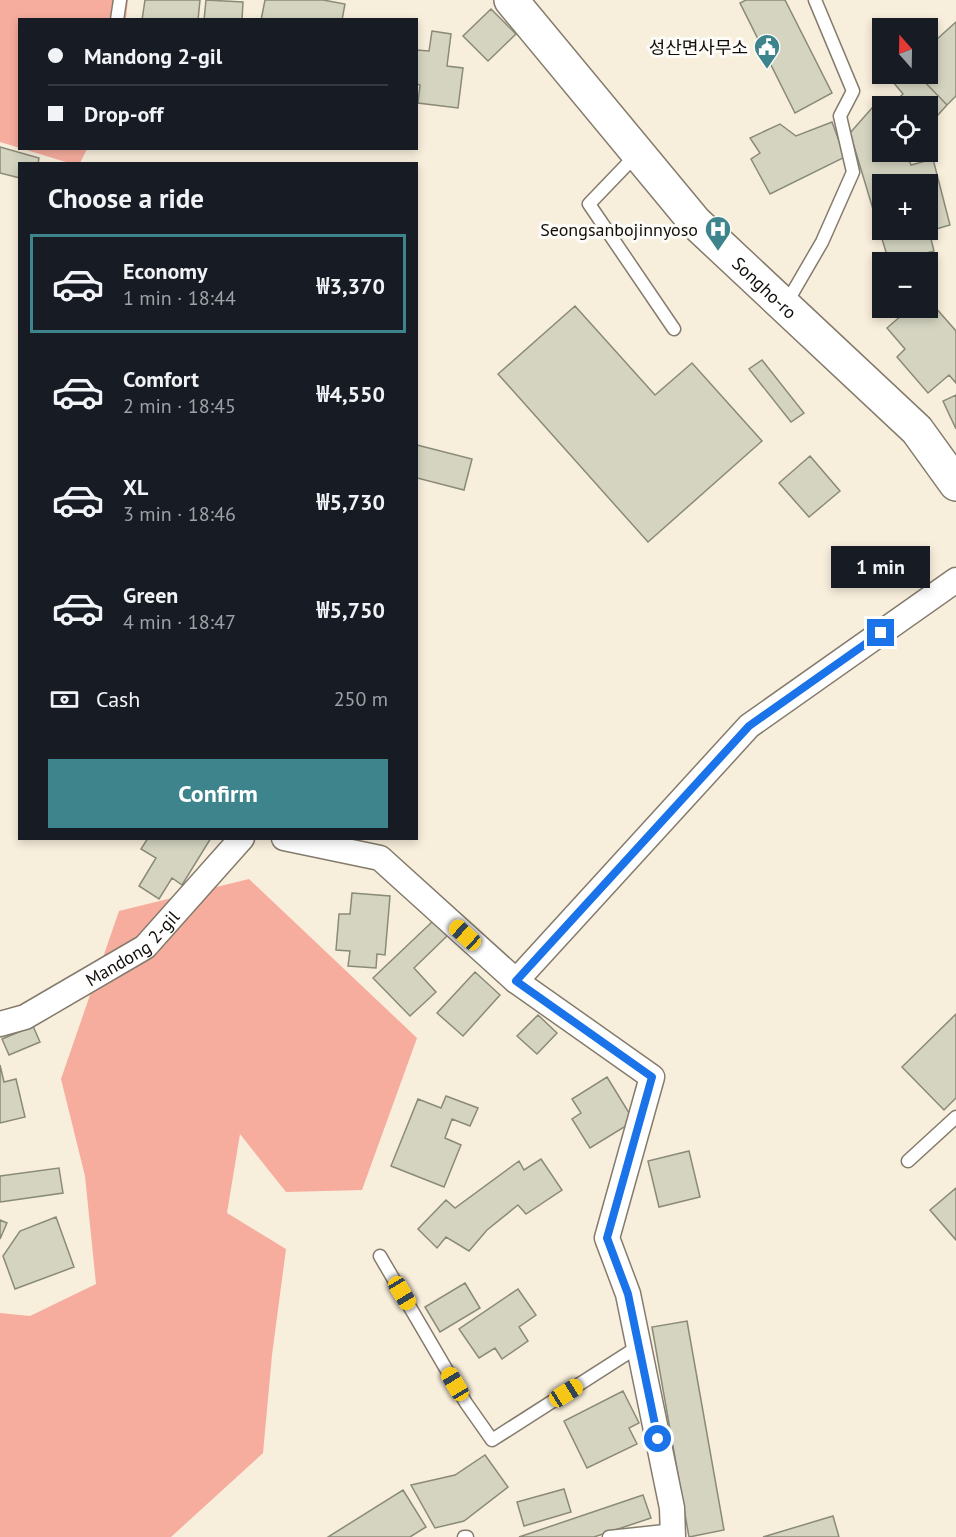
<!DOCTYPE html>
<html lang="en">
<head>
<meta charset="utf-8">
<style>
	body { margin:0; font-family:"PT Sans","Noto Sans KR",sans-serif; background:#242831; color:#f1f3f6; height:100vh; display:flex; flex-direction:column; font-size:22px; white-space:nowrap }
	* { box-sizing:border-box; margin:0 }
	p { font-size:20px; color:#9ea1a6 }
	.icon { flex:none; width:33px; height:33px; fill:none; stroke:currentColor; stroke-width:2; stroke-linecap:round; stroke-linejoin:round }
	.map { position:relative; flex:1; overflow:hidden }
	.sheet { position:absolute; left:18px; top:162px; width:400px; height:678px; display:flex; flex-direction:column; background:#171b24; border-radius:0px; box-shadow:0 3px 9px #0003 }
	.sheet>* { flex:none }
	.banner { position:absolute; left:18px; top:18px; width:400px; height:132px; border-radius:0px; box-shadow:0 3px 9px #0003; display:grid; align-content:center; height:132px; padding:0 30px; background:#171b24 }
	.needle { width:39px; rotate:340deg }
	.fabs { position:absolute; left:872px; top:18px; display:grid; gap:12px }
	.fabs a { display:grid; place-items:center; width:66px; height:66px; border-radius:0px; background:#171b24; box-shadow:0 3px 9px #0003; font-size:30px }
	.end { position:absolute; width:27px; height:27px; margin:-14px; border:8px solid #1a73e8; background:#fff; box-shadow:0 0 0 3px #fff }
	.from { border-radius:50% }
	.bubble { position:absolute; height:42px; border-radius:0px; background:#171b24; box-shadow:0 3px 9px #0003; font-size:20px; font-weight:700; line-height:42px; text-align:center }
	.car { position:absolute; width:18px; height:36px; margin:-18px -9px; border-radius:8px; box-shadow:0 0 4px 2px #0007; background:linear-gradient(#f5c518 24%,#345 0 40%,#f5c518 0 76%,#345 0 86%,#f5c518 0) }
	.banner b { display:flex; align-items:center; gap:21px; height:57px; font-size:22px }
	.banner b+b { border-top:2px solid #363941 }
	.banner i { width:15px; height:15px; background:#f1f3f6 }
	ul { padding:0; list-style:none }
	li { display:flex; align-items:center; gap:18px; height:99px; margin:0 12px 9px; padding:0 18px; border:3px solid transparent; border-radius:0px }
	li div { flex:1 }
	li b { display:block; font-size:22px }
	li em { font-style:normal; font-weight:700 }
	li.on { border-color:#3d848d }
	li>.icon { width:54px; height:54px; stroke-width:1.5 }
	h2 { padding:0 30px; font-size:27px; line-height:72px }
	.pay { display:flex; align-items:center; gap:15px; height:66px; padding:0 30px; font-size:22px }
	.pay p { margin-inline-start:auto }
	.action { display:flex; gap:12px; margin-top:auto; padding:12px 30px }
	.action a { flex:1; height:69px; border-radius:0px; background:#3d848d; color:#fff; font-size:24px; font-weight:700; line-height:69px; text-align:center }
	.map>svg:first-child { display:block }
</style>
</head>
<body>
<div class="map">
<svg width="956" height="1537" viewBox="0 0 956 1537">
	<rect width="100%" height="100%" fill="#f8eedc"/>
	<!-- green -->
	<path fill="#f6ad9e" d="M0 0H128L126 19 20 20V148L0 142Z
		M20 148H87V149L80 163H69Z
		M249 879 417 1038 362 1190 286 1192 240 1134 227 1213 286 1249 272 1355 263 1453 171 1537H0V1313L30 1316 96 1284 85 1176 61 1079 119 911Z"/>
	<!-- building -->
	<path fill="#d4d4c1" stroke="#8a8a78" stroke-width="1.5" fill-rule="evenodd" d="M145 0H200L198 20H142Z
		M206 0 243 2 242 20H204Z
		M265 0H323L345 4 342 20H261Z
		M746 0H785L832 93 795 113 740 3Z
		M491 9 516 34 488 61 463 36Z
		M956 22V96L947 105 917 74H927V48Z
		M432 31 451 34 447 66 463 68 458 108 418 103 420 85 417 84V50L429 51Z
		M891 74H917L947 105 927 127V106H890L903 94 888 76Z
		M879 100 885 106H882V152H906L911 165 933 159 950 225 929 231 934 251 893 262H889L850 133ZM882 184H927V230H882Z
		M832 122 845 157 770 194 751 159 760 153 750 138 780 124 796 136Z
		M0 147 39 158 38 164H20V178L0 173Z
		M927 298 956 331V383L949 375 928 393 897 357 905 349 887 328 910 308H927Z
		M575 306 655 395 692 363 762 441 648 542 498 374Z
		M762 360 804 413 791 422 749 369Z
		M956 395V429L943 401Z
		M417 445 472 459 464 490 417 478Z
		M810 456 840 491 809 517 779 483Z
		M148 838H211L182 885 172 878 159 899 139 886 156 858 141 849Z
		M352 893 390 896 385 955 377 954 376 968 348 966 350 951 336 950 339 914H350Z
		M433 921 447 936 414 968 436 992 410 1016 373 978Z
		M475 972 500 995 463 1036 437 1013Z
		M956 1014V1098L944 1110 902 1067Z
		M538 1015 557 1033 537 1054 517 1036Z
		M33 1026 40 1042 9 1055 2 1039Z
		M0 1065 4 1082 16 1079 25 1117 0 1123Z
		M607 1077 634 1121 590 1148 572 1119 581 1113 572 1099Z
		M446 1096 478 1108 470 1126 452 1119 445 1138 461 1145 444 1187 391 1166 418 1099 441 1108Z
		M689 1151 700 1197 659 1207 648 1161Z
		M541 1159 562 1190 526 1214 518 1205 487 1230 469 1251 446 1237 437 1248 418 1229 446 1200 455 1208 519 1161 524 1170Z
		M59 1168 63 1193 0 1202V1176Z
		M956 1188V1240L930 1210Z
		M56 1217 74 1267 15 1289 3 1256 20 1231Z
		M0 1220 7 1223 0 1239Z
		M465 1283 480 1308 440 1332 425 1307Z
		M518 1289 536 1315 519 1327 528 1341 502 1359 495 1348 479 1358 459 1329Z
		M687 1321 724 1530 689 1537 652 1327Z
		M623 1391 639 1423 629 1428 637 1444 587 1468 564 1421Z
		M485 1455 508 1487 464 1521 435 1528 411 1485 455 1475Z
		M564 1489 571 1512 524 1526 517 1502Z
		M403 1490 426 1527 410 1537H328Z
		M643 1495 651 1518 594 1537H519Z
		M833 1516 839 1537H763Z"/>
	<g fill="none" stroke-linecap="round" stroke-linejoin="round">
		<!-- service casing -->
		<g stroke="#847b6c" stroke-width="15">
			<path id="service" d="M117 20 120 0
				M637 154 589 204 674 329
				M786 304 822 242 853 172 840 116 853 91 815 0
				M908 1161 956 1117
				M380 1256 466 1403 492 1440 639 1346
				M464 1537H467
				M609 1537 674 1530"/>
		</g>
		<!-- minor casing -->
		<g stroke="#847b6c" stroke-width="27">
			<g id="minor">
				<path d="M284 838 380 858 516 981 652 1077 607 1238 628 1294 672 1508 673 1537"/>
				<path d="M516 981 749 726 956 580"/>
				<path id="s1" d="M0 1024 25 1017 145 947 242 838"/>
			</g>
		</g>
		<!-- secondary casing -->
		<g stroke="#847b6c" stroke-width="36">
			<g id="secondary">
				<path id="s2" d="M511 0 695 222 917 430 956 484"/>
			</g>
		</g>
		<!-- service -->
		<use href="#service" stroke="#fff" stroke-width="12"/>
		<!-- minor -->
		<use href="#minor" stroke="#fff" stroke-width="24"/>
		<!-- secondary -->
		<use href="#secondary" stroke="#fff" stroke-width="33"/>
	</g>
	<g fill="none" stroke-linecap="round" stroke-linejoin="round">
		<!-- route -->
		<path stroke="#1a73e8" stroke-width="8" d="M658 1439 628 1294 607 1238 652 1077 516 981 749 726 881 633"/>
	</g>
	<!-- icons -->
	<defs>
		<g id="civic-pin" transform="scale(1.35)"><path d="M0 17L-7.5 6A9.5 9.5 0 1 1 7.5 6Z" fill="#3d848d" stroke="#fefcf9"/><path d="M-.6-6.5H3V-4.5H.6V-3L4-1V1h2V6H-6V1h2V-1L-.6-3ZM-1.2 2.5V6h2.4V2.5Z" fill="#fff"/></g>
		<g id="hospital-pin" transform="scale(1.35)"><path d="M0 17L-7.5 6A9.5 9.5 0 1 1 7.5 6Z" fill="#3d848d" stroke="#fefcf9"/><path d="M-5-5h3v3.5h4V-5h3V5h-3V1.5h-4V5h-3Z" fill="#fff"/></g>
	</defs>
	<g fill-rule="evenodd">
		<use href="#civic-pin" x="767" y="47"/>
		<use href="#hospital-pin" x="718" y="229"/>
	</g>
	<g text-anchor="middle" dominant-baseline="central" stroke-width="6" stroke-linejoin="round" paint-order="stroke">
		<!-- poi labels -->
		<g font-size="18" fill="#110d08" stroke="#fefcf9" text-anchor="end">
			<text x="748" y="47">성산면사무소</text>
			<text x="698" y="229">Seongsanbojinnyoso</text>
		</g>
		<!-- street labels -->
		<g font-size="18" fill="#110d08" stroke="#fefcf9">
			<text stroke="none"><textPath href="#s2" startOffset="384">Songho-ro</textPath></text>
			<text stroke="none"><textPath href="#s1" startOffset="154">Mandong 2-gil</textPath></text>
		</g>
	</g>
</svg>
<div class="fabs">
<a><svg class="needle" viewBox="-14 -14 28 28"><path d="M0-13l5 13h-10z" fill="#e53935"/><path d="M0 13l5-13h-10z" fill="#9ea1a6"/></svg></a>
<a><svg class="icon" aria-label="locate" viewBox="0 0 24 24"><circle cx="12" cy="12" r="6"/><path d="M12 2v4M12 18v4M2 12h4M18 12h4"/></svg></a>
<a>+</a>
<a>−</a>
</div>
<i class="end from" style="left:658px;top:1439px"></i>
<i class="end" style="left:881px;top:633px"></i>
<div class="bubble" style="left:831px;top:546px;width:99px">1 min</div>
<i class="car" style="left:465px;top:935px;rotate:312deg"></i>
<i class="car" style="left:402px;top:1293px;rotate:149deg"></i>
<i class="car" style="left:455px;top:1384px;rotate:329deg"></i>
<i class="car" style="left:566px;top:1393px;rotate:58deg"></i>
<div class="banner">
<b><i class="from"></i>Mandong 2-gil</b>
<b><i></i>Drop-off</b>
</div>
<section class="sheet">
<h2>Choose a ride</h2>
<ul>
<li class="on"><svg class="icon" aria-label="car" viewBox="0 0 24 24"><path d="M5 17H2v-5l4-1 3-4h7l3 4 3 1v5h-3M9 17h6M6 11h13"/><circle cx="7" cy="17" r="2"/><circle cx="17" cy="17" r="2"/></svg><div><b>Economy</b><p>1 min · 18:44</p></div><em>₩3,370</em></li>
<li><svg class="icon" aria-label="car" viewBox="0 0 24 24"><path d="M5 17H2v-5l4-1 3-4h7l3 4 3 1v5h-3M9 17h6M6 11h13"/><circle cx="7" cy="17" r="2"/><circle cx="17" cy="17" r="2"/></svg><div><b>Comfort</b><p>2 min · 18:45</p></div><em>₩4,550</em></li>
<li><svg class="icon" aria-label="car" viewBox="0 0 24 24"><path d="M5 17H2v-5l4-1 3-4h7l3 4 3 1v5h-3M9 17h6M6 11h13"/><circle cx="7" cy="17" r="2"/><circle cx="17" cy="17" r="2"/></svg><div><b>XL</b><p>3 min · 18:46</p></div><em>₩5,730</em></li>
<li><svg class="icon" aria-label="car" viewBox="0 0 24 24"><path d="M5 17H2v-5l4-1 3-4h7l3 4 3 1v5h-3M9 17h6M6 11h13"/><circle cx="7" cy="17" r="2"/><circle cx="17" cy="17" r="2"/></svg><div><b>Green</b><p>4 min · 18:47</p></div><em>₩5,750</em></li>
</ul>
<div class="pay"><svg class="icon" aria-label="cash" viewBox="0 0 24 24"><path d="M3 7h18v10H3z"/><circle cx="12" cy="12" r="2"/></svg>Cash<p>250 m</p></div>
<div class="action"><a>Confirm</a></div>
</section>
</div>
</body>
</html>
